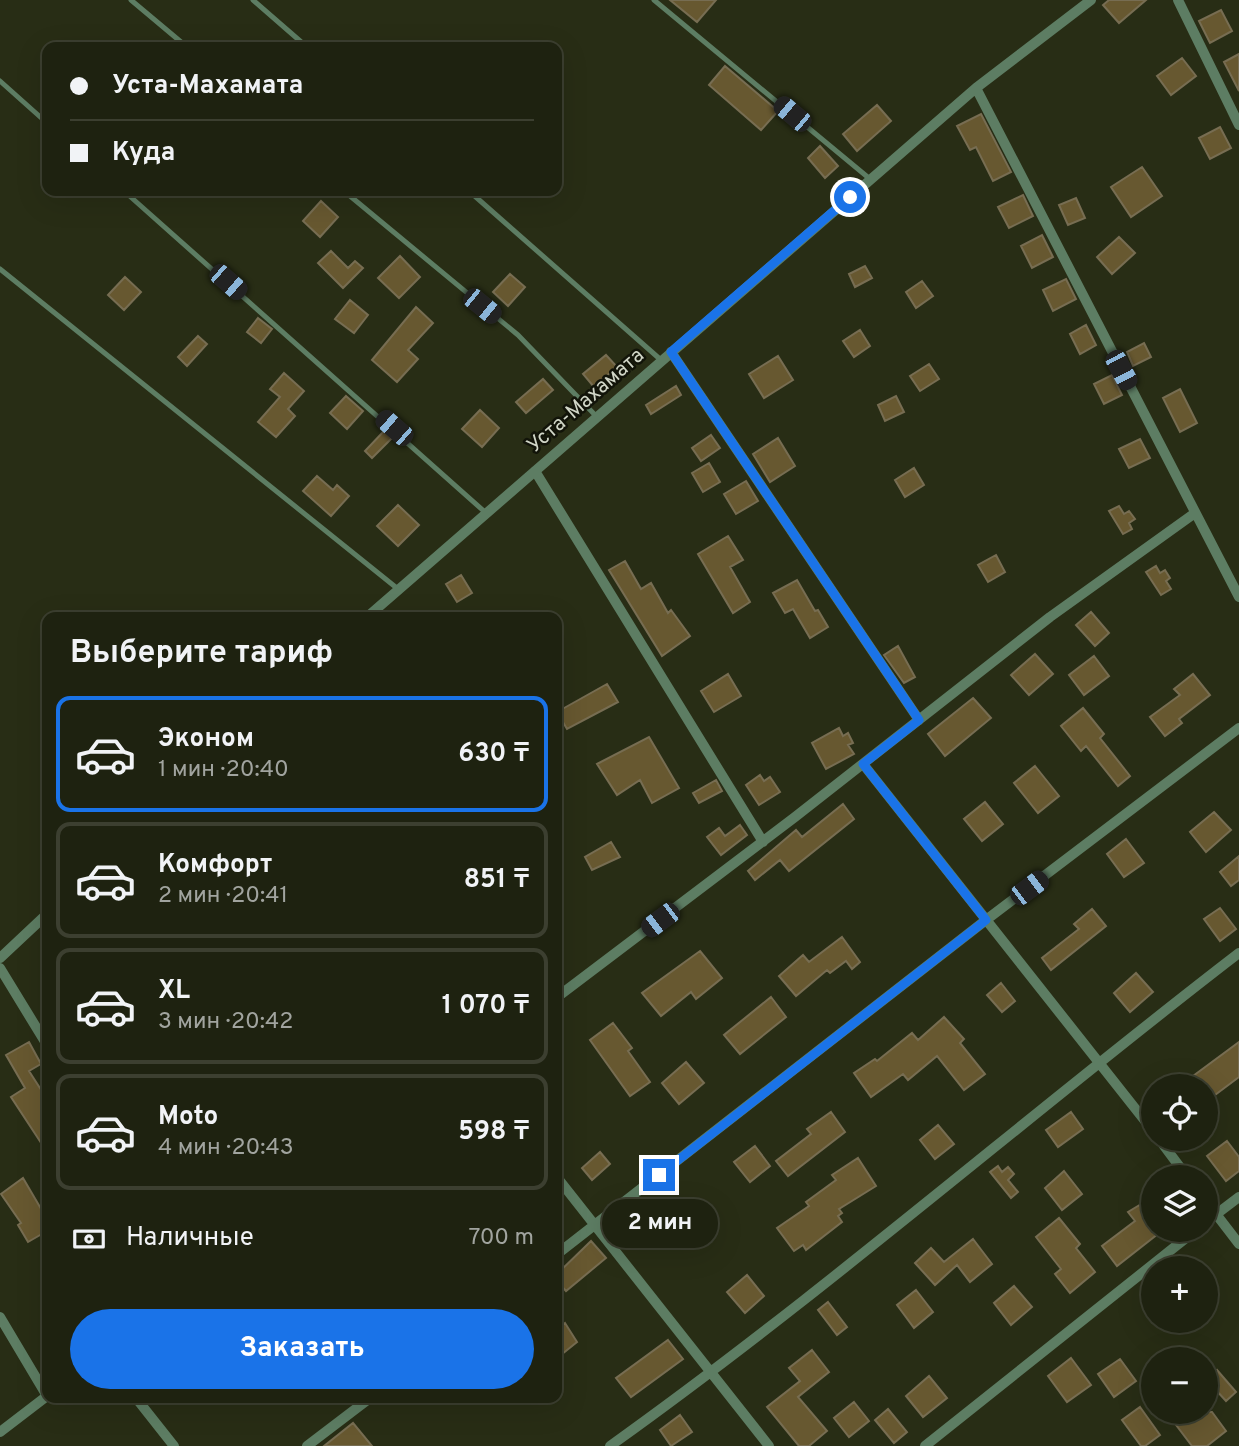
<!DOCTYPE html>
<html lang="ru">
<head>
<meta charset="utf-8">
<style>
	body { margin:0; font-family:Overpass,sans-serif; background:#262a19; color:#f1f3f6; height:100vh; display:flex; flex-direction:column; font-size:26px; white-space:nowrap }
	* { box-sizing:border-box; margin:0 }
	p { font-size:23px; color:#a1a49f }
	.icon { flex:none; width:38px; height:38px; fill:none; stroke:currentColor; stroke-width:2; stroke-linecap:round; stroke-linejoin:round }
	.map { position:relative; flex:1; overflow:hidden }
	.drawer { position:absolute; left:42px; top:612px; width:520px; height:791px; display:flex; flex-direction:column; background:#1e2210; border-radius:14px; box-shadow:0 7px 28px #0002,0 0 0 2px #3c3f30 }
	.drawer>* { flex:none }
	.top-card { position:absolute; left:42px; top:42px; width:520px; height:154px; border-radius:14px; box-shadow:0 7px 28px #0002,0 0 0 2px #3c3f30; display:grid; align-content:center; height:154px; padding:0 28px; background:#1e2210 }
	.controls { position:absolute; left:1141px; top:1074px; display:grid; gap:14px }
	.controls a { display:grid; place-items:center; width:77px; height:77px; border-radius:50%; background:#1e2210; box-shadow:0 7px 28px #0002,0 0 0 2px #3c3f30; font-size:35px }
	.end { position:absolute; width:32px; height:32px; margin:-16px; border:9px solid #1a73e8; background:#fff; box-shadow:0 0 0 4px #fff }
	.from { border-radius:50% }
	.bubble { position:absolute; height:49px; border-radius:24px; background:#1e2210; box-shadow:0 7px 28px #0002,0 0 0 2px #3c3f30; font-size:23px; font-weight:700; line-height:49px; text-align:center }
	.car { position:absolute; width:21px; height:42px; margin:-21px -10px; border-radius:9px; box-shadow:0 0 5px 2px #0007; background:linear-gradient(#222 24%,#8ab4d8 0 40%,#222 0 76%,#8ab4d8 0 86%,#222 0) }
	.top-card b { display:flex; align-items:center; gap:24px; height:66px; font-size:26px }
	.top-card b+b { border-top:2px solid #3c3f30 }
	.top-card i { width:18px; height:18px; background:#f1f3f6 }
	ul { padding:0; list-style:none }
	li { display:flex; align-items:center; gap:21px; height:116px; margin:0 14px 10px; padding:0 14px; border:4px solid #3c3f30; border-radius:14px }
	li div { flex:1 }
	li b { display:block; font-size:26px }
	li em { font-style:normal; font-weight:700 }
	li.current { border-color:#1a73e8 }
	li>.icon { width:63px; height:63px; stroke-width:1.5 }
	h2 { padding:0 28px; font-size:32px; line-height:84px }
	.pay { display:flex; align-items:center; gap:18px; height:77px; padding:0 28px; font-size:26px }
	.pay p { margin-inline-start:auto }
	.cta { display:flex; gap:14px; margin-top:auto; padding:14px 28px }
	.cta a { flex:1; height:80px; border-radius:42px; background:#1a73e8; color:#fff; font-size:28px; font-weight:700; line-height:80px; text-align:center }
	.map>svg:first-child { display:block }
</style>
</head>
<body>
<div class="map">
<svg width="1239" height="1446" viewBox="0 0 1239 1446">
	<rect width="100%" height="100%" fill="#282d15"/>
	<!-- building -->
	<path fill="#675830" stroke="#776d52" stroke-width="2" d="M670 0H716L697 22Z
		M1109 0H1146L1119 23 1103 5Z
		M1221 10 1232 31 1210 43 1199 21Z
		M1239 54V91L1224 62Z
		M1182 58 1196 76 1171 95 1157 76Z
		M725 66 778 111 761 130 709 85Z
		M877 105 891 121 857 151 843 134Z
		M981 114 1011 172 993 181 976 147 970 150 957 126Z
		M1220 127 1231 148 1210 159 1199 138Z
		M820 146 838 166 825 178 808 158Z
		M1142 167 1162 196 1131 217 1111 187Z
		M1023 195 1033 216 1009 228 998 207Z
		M1076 198 1085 218 1068 225 1059 205Z
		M321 201 338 217 320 237 303 221Z
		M1042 235 1053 257 1032 268 1021 246Z
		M1119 237 1135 253 1112 274 1097 257Z
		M331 251 348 268 355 261 363 268 343 288 318 263Z
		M400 256 420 277 399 298 378 278Z
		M865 266 872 278 855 287 849 274Z
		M510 274 525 287 508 306 493 292Z
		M125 277 141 292 124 310 108 295Z
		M1066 279 1076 299 1053 311 1043 290Z
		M922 281 933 296 916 308 906 292Z
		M350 300 368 315 354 333 335 319Z
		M416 307 433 323 408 350 418 359 397 382 372 360Z
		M258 318 272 329 261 343 247 332Z
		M1086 325 1096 345 1080 354 1070 334Z
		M860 330 870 346 854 357 843 341Z
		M198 336 207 344 187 366 178 357Z
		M1144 343 1151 357 1133 366 1127 352Z
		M606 355 617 367 594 387 583 374Z
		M778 356 793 380 764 398 749 374Z
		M929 364 939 379 920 391 910 376Z
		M284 373 304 391 288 409 295 416 276 437 258 422 280 397 270 389Z
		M1112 375 1122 395 1104 404 1094 384Z
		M543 379 553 390 526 413 516 402Z
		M676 386 681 395 651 414 646 405Z
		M1180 389 1197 423 1180 432 1163 398Z
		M346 396 363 411 347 429 330 413Z
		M896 396 904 412 885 421 878 405Z
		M480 410 499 428 482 447 462 429Z
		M385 430 393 437 372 458 365 451Z
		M711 435 720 448 701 461 692 448Z
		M778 438 795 466 770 482 753 454Z
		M1140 439 1150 458 1129 468 1119 449Z
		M709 463 720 482 703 492 692 473Z
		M914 468 924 485 905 497 895 480Z
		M317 476 333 490 337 485 349 496 331 516 303 491Z
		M746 481 758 501 736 514 724 494Z
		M398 505 419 525 398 546 377 526Z
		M1119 506 1124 514 1129 511 1135 519 1129 523 1132 529 1123 534 1109 511Z
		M728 536 743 560 730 567 750 602 733 613 698 554Z
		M996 555 1005 572 988 582 978 565Z
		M625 561 641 589 651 583 668 613 671 610 690 636 662 656 609 570Z
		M1156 566 1160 573 1165 570 1170 578 1166 581 1171 589 1161 595 1146 572Z
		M461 575 472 593 457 602 446 584Z
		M797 580 815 611 818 610 828 627 810 638 793 609 785 613 773 593Z
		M1091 612 1109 633 1095 646 1076 625Z
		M898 646 915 677 904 683 884 655Z
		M1035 654 1053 674 1029 695 1011 675Z
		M1094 656 1109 676 1084 695 1069 675Z
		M728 674 741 696 714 712 701 691Z
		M1193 674 1210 695 1179 719 1182 723 1165 736 1150 717 1180 695 1174 689Z
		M607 684 618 702 567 729 557 712Z
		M973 698 991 718 945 756 928 734Z
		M1083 708 1104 734 1100 738 1130 776 1118 786 1086 746 1081 751 1061 726Z
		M839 728 843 736 848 733 853 743 848 745 854 754 826 769 812 743Z
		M649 737 679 788 652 803 640 780 617 795 597 764Z
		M1035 766 1059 796 1038 813 1014 783Z
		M760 775 764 781 770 777 780 792 759 805 746 785Z
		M716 780 722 791 699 803 693 793Z
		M985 802 1003 824 982 841 964 819Z
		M843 804 854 819 789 871 780 860 755 880 748 871 796 830 802 837Z
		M1214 812 1231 830 1206 852 1190 832Z
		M740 825 747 835 721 855 707 837 719 828 725 836Z
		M1126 839 1144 863 1124 877 1107 854Z
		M611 842 620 857 592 870 585 857Z
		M1239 856V880L1231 886 1220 872Z
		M1220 908 1236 929 1220 941 1204 919Z
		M1092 909 1106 926 1051 970 1042 958 1079 929 1074 924Z
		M842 937 860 962 852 969 846 961 830 973 827 970 796 996 779 976 803 955 809 962Z
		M700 951 722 978 696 999 691 992 661 1016 642 993Z
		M1136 973 1153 992 1130 1012 1114 993Z
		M1001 983 1015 1001 1002 1012 987 995Z
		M771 997 786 1017 740 1054 724 1035Z
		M944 1017 964 1039 960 1043 985 1074 964 1090 937 1056 908 1080 903 1074 871 1097 854 1073 875 1059 877 1061 912 1033 918 1040Z
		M613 1023 632 1048 628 1051 650 1082 630 1096 590 1040Z
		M29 1042 41 1064 29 1071 47 1099V1152L11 1097 25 1088 6 1055Z
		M1239 1042V1077L1211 1098 1206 1087 1193 1076Z
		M686 1062 704 1083 679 1104 662 1083Z
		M831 1112 845 1132 788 1176 776 1161 811 1134 807 1129Z
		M1071 1112 1083 1129 1058 1147 1046 1130Z
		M938 1125 954 1144 935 1159 920 1140Z
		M1227 1141 1239 1157V1171L1226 1181 1207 1156Z
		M755 1146 770 1166 750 1182 734 1162Z
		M600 1152 610 1164 592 1180 582 1168Z
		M858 1158 876 1186 839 1209 842 1213 838 1216 842 1222 806 1250 803 1245 794 1251 777 1228 809 1206 806 1202 836 1180 832 1175Z
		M998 1166 1002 1172 1008 1167 1014 1174 1008 1180 1018 1192 1011 1198 990 1172Z
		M1064 1171 1082 1194 1062 1210 1045 1188Z
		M23 1178 47 1219V1231L28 1242 18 1225 21 1223 1 1194Z
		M1153 1197V1230H1163L1117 1266 1102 1246 1135 1221 1128 1212Z
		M1059 1218 1080 1244 1076 1248 1095 1272 1070 1293 1055 1274 1061 1269 1036 1237Z
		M973 1239 992 1264 970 1282 957 1265 935 1285 915 1263 931 1248 944 1262Z
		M591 1241 606 1258 566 1291 556 1280V1275Z
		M747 1275 764 1296 745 1313 727 1292Z
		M1014 1286 1032 1307 1011 1325 994 1303Z
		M916 1290 933 1312 914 1328 897 1305Z
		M828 1302 847 1327 837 1335 818 1310Z
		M556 1319 562 1326 565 1323 577 1342 556 1359Z
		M668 1340 683 1359 631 1397 616 1378Z
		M812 1350 829 1372 798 1397 827 1431 809 1446H799L767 1407 800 1381 789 1368Z
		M1071 1358 1091 1385 1067 1402 1048 1376Z
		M1120 1359 1136 1381 1114 1397 1098 1374Z
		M1217 1370 1236 1392 1226 1401 1206 1379Z
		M929 1376 947 1398 923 1417 906 1396Z
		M854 1402 869 1421 849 1437 834 1418Z
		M1140 1407 1160 1435 1145 1446H1141L1122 1420Z
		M888 1409 907 1432 894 1443 875 1420Z
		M1177 1412 1185 1416 1190 1412H1212L1226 1431 1207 1446H1192L1170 1417Z
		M680 1415 692 1432 671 1446 660 1430Z
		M353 1423 372 1446H324Z"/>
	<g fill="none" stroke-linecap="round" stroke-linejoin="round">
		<!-- service -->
		<path stroke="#5d7d63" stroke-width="5" d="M131 0 187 47
			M253 0 307 47
			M654 0 870 179
			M0 81 47 123
			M124 191 486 513
			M344 191 518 335 597 417
			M469 191 661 360
			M0 269 398 589"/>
		<!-- minor -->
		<path stroke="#5d7d63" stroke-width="10" d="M1178 0 1239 125
			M976 88 1239 597
			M671 352 919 720
			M535 471 763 842
			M366 618 976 88 1091 0
			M863 764 1153 1131
			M0 958 47 914
			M0 968 47 1045
			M556 998 795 817 1050 617 1195 513
			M1159 1139 1188 1178
			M556 1176 769 1446
			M1206 1201 1239 1244
			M1206 1222 1239 1197
			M556 1255 986 920 1239 728
			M0 1317 47 1396
			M136 1398 174 1446
			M0 1432 47 1396
			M307 1446 370 1398
			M610 1446C827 1291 1028 1115 1239 953
			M925 1446 1196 1230"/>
	</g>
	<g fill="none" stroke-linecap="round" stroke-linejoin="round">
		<!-- route -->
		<path stroke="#1a73e8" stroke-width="9" d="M659 1175 986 920 863 764 919 720 671 352 850 197"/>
	</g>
	<g text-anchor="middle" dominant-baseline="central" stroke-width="5" stroke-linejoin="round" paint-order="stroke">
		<!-- street labels -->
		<g font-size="21" fill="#d1d6c7" stroke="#121409">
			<text transform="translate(586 401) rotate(-41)">Уста-Махамата</text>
		</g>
	</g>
</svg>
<div class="controls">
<a><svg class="icon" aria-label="locate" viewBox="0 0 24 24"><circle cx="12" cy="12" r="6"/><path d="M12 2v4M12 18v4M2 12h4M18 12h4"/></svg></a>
<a><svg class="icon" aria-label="layers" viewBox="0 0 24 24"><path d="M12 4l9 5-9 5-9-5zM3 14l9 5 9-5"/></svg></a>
<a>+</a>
<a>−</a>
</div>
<i class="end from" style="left:850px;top:197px"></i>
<i class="end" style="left:659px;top:1175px"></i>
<div class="bubble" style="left:602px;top:1199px;width:116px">2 мин</div>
<i class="car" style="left:792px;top:114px;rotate:310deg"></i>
<i class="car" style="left:228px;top:282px;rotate:131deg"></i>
<i class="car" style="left:482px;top:306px;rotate:129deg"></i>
<i class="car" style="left:1121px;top:370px;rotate:152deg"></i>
<i class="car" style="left:394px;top:428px;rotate:311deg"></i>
<i class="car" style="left:1029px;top:888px;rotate:53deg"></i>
<i class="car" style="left:660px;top:920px;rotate:233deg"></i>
<div class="top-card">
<b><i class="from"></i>Уста-Махамата</b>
<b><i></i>Куда</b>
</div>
<section class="drawer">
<h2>Выберите тариф</h2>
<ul>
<li class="current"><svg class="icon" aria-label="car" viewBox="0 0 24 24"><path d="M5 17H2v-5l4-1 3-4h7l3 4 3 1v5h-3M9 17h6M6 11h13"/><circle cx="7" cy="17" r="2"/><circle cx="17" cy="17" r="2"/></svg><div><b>Эконом</b><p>1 мин · 20:40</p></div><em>630 ₸</em></li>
<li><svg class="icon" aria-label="car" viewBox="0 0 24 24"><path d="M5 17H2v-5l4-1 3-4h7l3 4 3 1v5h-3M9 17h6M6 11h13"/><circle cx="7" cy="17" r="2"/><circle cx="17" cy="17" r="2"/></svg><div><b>Комфорт</b><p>2 мин · 20:41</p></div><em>851 ₸</em></li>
<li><svg class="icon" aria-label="car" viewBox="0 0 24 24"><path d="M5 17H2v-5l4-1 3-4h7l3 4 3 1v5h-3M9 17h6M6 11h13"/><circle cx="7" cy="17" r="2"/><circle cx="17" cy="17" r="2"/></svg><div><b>XL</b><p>3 мин · 20:42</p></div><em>1 070 ₸</em></li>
<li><svg class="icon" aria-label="car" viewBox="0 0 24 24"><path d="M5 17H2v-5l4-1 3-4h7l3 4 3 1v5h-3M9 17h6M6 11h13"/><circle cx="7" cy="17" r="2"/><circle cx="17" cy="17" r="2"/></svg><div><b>Moto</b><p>4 мин · 20:43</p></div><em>598 ₸</em></li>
</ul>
<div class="pay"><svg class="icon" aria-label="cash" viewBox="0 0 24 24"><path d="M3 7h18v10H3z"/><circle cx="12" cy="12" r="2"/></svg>Наличные<p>700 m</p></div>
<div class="cta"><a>Заказать</a></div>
</section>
</div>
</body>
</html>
